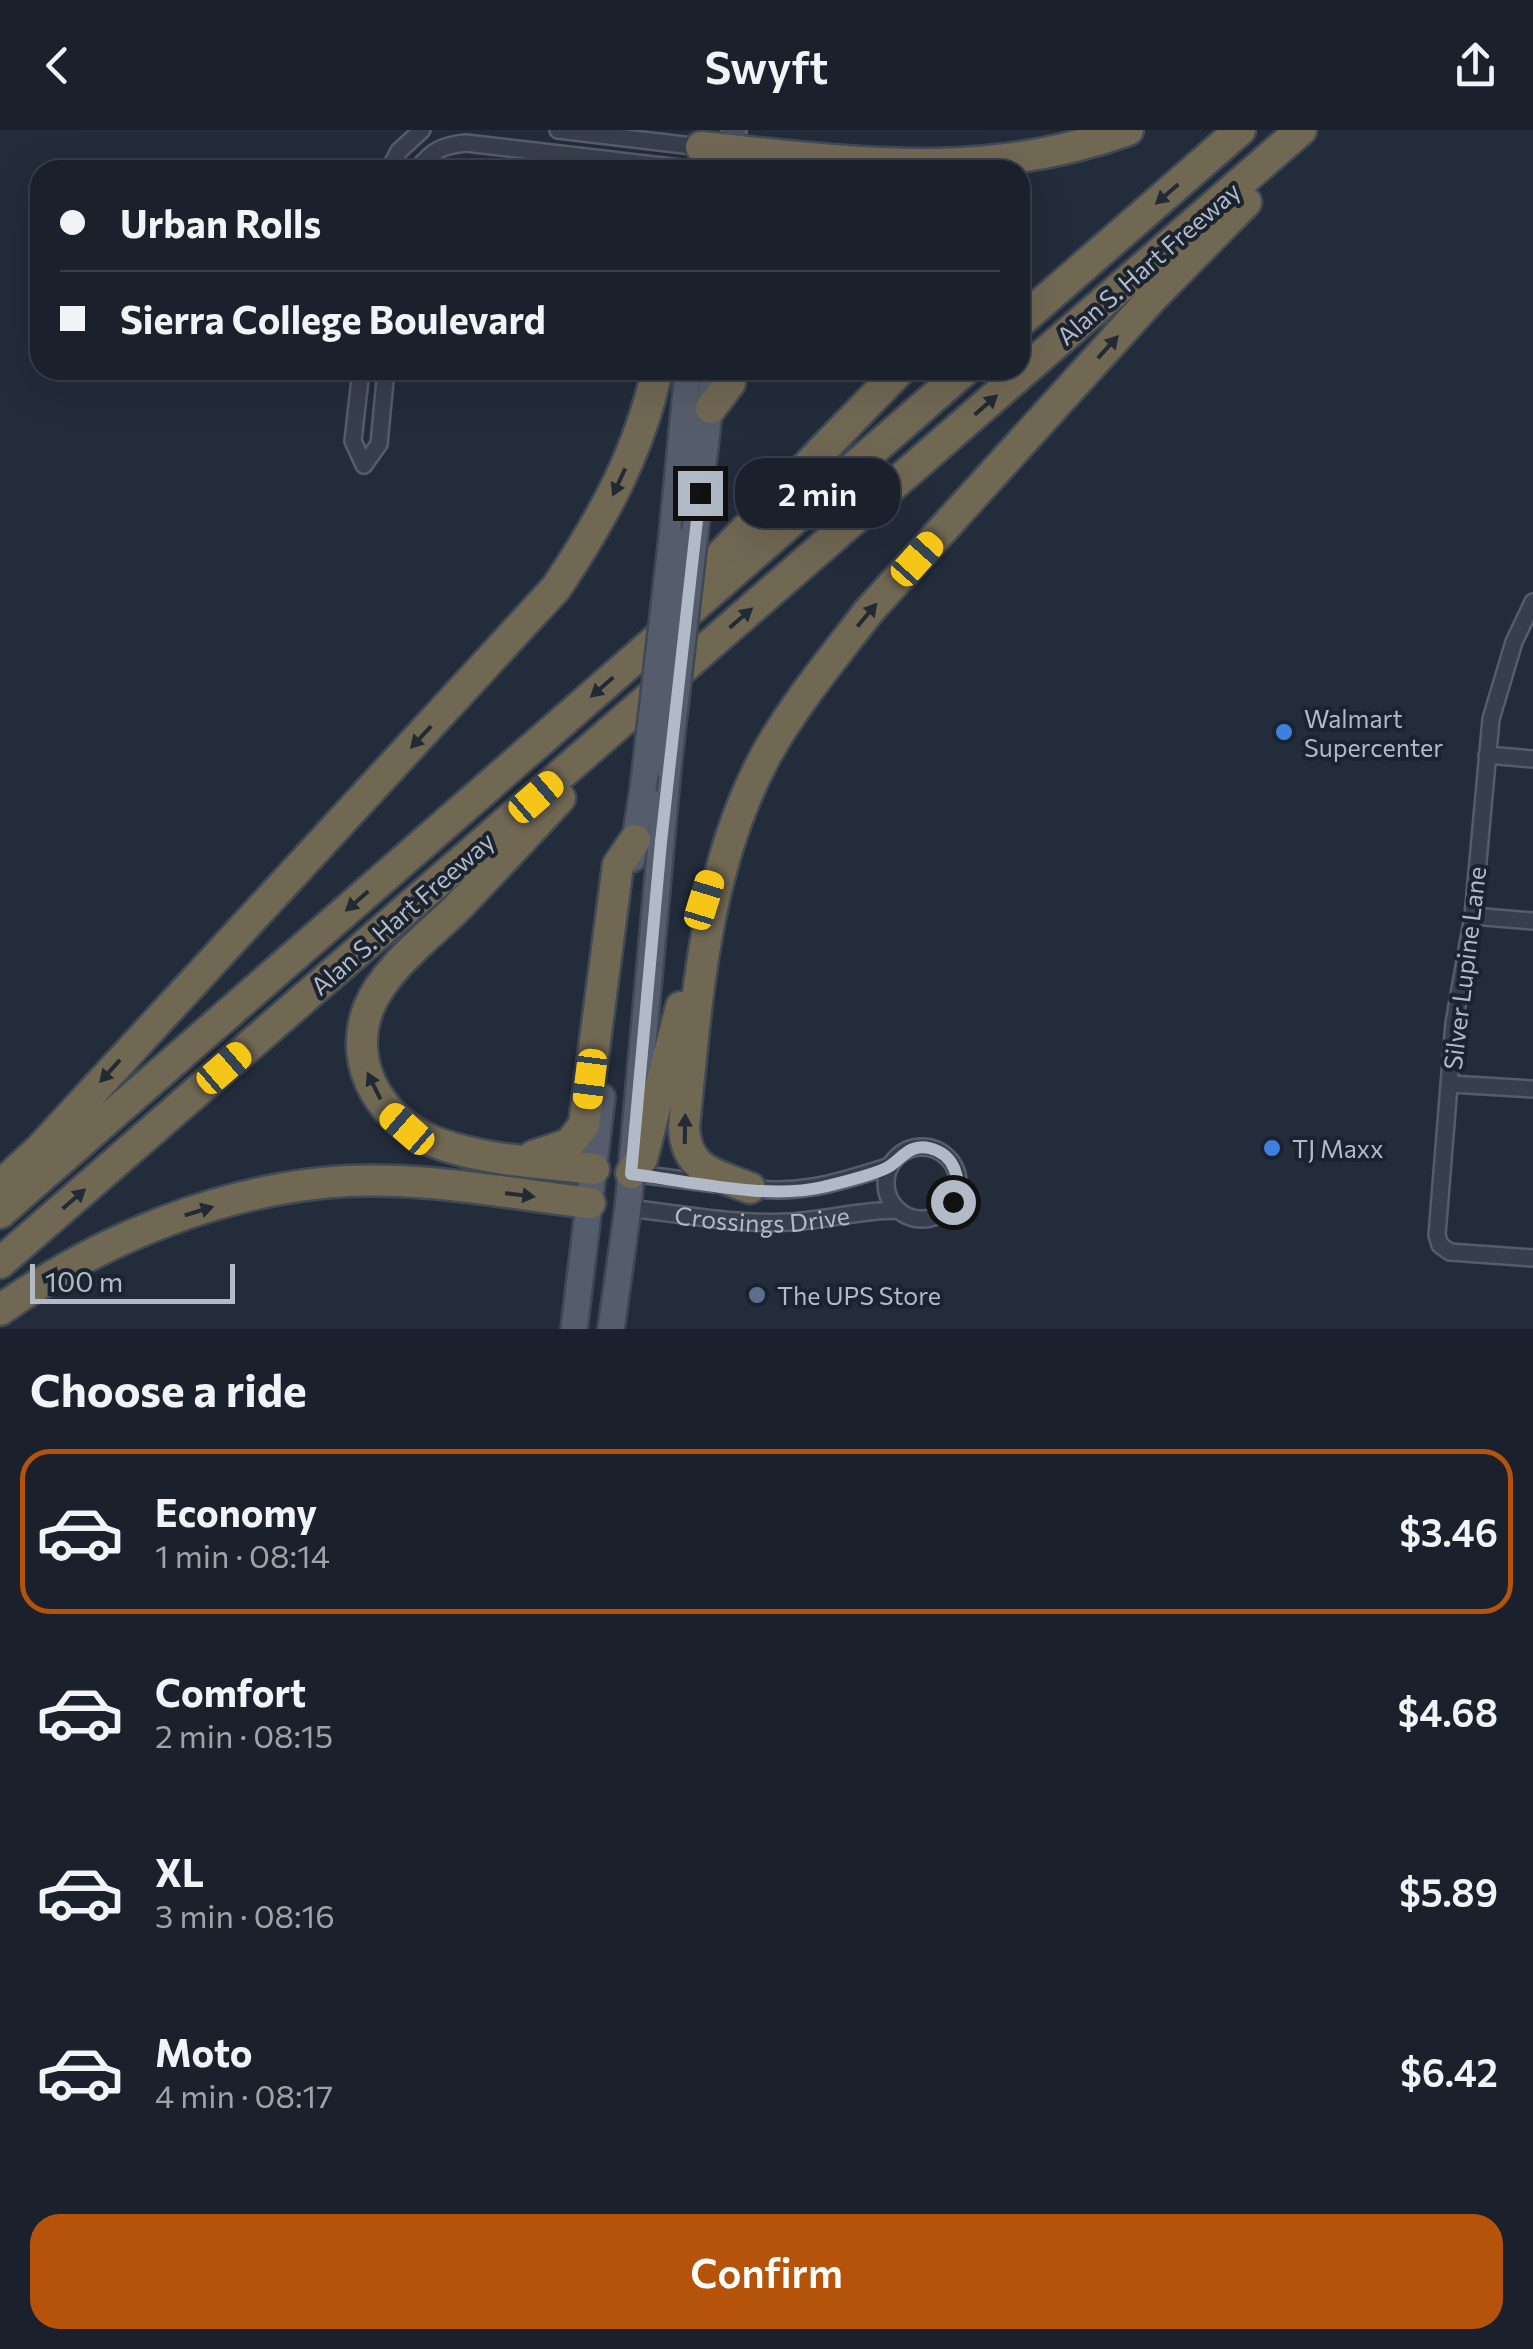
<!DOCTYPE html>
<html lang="en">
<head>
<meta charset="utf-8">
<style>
	body { margin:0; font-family:Commissioner,sans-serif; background:#272e38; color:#f1f3f6; height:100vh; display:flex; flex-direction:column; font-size:38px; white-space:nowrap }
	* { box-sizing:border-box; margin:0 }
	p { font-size:32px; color:#9fa3a9 }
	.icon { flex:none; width:55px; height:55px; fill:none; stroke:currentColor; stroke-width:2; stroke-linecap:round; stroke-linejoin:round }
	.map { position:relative; height:1199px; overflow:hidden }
	.drawer { display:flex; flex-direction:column; background:#1a212c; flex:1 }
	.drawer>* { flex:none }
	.banner { position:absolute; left:30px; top:30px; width:1000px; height:220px; border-radius:30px; box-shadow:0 10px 40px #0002,0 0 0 2px #383e48; display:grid; align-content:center; height:220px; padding:0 30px; background:#1a212c }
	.scale { position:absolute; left:30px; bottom:25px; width:205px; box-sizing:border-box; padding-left:10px; border:5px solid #b2b9c7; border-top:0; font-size:28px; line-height:35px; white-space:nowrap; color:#b2b9c7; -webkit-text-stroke:8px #1c2330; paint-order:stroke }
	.end { position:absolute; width:45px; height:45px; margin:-22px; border:12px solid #b2b9c7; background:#111; box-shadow:0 0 0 5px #111 }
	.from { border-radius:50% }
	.bubble { position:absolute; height:70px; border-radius:30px; background:#1a212c; box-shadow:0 10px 40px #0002,0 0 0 2px #383e48; font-size:32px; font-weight:600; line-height:70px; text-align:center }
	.car { position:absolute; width:30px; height:60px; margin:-30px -15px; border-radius:12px; box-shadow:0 0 8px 2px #0007; background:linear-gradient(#f5c518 24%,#345 0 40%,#f5c518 0 76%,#345 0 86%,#f5c518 0) }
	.banner b { display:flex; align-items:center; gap:35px; height:95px; font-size:38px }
	.banner b+b { border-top:2px solid #383e48 }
	.banner i { width:25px; height:25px; background:#f1f3f6 }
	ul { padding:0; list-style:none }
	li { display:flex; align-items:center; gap:30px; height:165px; margin:0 20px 15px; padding:0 10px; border:5px solid transparent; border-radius:30px }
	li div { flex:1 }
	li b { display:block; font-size:38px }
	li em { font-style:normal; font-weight:600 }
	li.selected { border-color:#b45309 }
	li>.icon { width:90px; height:90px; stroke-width:1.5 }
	h2 { padding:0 30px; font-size:45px; line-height:120px }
	.button { display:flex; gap:20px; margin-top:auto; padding:20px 30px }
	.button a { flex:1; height:115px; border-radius:30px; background:#b45309; color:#fff; font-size:40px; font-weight:600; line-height:115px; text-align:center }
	header { display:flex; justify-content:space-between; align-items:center; height:130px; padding:0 30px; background:#1a212c; font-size:45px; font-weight:600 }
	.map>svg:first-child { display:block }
</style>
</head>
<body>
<header><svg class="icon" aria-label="back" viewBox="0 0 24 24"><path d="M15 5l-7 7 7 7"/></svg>Swyft<svg class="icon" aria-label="share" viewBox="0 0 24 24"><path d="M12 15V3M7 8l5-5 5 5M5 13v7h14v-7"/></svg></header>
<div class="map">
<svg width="1533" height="1199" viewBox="0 0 1533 1199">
	<rect width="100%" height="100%" fill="#232c3b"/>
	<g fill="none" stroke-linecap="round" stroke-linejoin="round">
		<!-- minor casing -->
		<g stroke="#555c6a" stroke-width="20">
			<g id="minor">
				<path d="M558 0 701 17"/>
				<path d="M389 40 399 21 422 0"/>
				<path d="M417 40C431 21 443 15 466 13L697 40"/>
				<path d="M361 240 353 311 364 335"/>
				<path d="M364 335 379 314 386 240"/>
				<path d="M1533 472 1514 512 1491 589 1473 786 1454 893 1437 1105 1440 1115 1450 1122 1533 1128"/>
				<path d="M1487 625 1533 629"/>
				<path d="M1473 786 1533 791"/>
				<path d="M1450 954 1533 959"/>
				<circle cx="922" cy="1053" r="36"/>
				<path d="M631 1043 715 1054"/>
				<path d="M748 1058C803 1065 839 1052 890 1036"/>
				<path id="s1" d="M628 1078C681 1084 737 1095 790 1092 826 1090 861 1080 898 1080"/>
			</g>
		</g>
		<!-- secondary casing -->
		<g stroke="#555c6a" stroke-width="28">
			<path id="secondary" d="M733 20 734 0"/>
		</g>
		<!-- primary casing -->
		<g stroke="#404755" stroke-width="30">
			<path id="primary" d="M697 385 714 240
				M672 407 688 240
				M632 729 643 660
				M574 1199 602 967
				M611 1199 628 1078 668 637"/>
		</g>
		<!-- motorway casing -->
		<g stroke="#424956" stroke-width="35">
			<path id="motorway" d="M701 17C849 32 983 53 1128 0
				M1020 192 1240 0
				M711 278 730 253 731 240
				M697 456 723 423 900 240
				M560 668C525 706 491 743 455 780 426 808 385 839 369 877 345 937 385 997 443 1015 490 1031 545 1033 594 1039
				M533 1026 569 1014 584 995 618 735 635 710
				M631 1043 642 1029 681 877
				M0 1056 41 1018 556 458C602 390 640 321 657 240
				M750 1058C715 1044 686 1041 684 997 697 871 704 739 766 625 795 573 833 528 869 481L1153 167 1246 72
				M0 1083 965 240
				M0 1133 1301 0
				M0 1180C100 1109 224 1058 347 1051 428 1047 511 1064 590 1073"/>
		</g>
		<!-- minor -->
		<use href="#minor" stroke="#373e4c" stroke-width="15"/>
		<!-- secondary -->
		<use href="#secondary" stroke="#454d5f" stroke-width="22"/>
		<!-- primary -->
		<use href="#primary" stroke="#555d6c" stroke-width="25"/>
		<!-- motorway -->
		<use href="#motorway" stroke="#716854" stroke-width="30"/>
		<!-- primary-bridge casing -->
		<g stroke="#404755" stroke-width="30" stroke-linecap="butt">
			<path id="primary-bridge" d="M668 637 697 385
				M643 660 672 407"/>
		</g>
		<!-- primary-bridge -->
		<use href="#primary-bridge" stroke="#555d6c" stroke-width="25"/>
	</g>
	<!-- one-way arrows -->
	<defs><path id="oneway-solid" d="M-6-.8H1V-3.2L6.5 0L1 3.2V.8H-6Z" transform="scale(2.5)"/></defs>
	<g fill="#242a34">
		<use href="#oneway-solid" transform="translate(1167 64) rotate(139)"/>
		<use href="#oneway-solid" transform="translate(1108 217) rotate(-48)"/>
		<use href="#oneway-solid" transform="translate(986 275) rotate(-41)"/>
		<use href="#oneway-solid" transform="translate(619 352) rotate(115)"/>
		<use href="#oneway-solid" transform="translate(867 485) rotate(-50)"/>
		<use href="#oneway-solid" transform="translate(741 488) rotate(-41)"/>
		<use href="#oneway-solid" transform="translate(602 557) rotate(139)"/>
		<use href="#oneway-solid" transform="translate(421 607) rotate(133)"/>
		<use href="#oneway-solid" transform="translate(357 771) rotate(139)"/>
		<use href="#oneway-solid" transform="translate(110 941) rotate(132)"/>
		<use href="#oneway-solid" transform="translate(374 956) rotate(-116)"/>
		<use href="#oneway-solid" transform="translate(685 999) rotate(-89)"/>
		<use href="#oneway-solid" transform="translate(520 1065) rotate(7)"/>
		<use href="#oneway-solid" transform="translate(74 1069) rotate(-41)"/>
		<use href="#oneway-solid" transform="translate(199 1081) rotate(-17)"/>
	</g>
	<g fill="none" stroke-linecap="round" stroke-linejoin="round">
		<!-- route -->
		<path stroke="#b2b9c7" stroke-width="12" d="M700 363 661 712 631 1044C690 1051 766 1070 823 1057 839 1053 878 1044 890 1036 903 1027 910 1014 929 1018 955 1024 963 1050 953 1072"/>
	</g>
	<!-- markers -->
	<g fill="#3f7fe0" stroke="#1c2330" stroke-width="4">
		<circle cx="1284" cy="602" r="10"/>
		<circle cx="1272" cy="1018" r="10"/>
	</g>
	<circle fill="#5c6f8a" stroke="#1c2330" stroke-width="4" cx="757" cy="1165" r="10"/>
	<g text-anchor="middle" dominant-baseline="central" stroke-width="8" stroke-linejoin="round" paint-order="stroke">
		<!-- street labels -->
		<g font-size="25" fill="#b2b9c7" stroke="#1c2330">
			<text transform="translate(1148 133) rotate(-41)">Alan S. Hart Freeway</text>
			<text transform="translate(402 783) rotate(-41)">Alan S. Hart Freeway</text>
			<text transform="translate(1464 838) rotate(-83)">Silver Lupine Lane</text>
			<text stroke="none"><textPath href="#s1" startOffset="135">Crossings Drive</textPath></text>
		</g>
		<!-- poi labels -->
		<g font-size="25" fill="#b2b9c7" stroke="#1c2330" text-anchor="start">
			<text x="1304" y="588">Walmart<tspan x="1304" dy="29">Supercenter</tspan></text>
			<text x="1292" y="1018">TJ Maxx</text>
			<text x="777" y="1165">The UPS Store</text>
		</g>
	</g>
</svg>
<div class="scale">100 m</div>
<i class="end from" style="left:953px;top:1072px"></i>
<i class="end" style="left:700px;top:363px"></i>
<div class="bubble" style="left:735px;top:328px;width:165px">2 min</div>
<i class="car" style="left:917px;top:429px;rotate:42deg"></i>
<i class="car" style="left:536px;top:667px;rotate:49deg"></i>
<i class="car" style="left:704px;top:770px;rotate:17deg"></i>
<i class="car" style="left:224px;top:938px;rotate:49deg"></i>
<i class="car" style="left:590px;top:949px;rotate:187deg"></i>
<i class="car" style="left:407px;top:999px;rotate:311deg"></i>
<div class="banner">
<b><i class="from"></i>Urban Rolls</b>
<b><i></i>Sierra College Boulevard</b>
</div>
</div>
<section class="drawer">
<h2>Choose a ride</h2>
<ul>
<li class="selected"><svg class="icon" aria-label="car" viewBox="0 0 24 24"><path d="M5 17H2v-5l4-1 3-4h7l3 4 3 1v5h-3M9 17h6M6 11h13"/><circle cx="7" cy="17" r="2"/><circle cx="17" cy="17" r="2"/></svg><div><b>Economy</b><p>1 min · 08:14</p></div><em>$3.46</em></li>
<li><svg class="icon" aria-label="car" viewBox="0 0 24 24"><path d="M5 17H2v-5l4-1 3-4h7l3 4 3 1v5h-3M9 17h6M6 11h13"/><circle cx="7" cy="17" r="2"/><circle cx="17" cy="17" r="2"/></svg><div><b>Comfort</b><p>2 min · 08:15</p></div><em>$4.68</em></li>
<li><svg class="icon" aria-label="car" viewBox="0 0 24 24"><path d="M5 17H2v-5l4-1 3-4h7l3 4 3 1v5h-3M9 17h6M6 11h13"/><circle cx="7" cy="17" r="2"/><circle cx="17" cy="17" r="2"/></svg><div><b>XL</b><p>3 min · 08:16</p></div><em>$5.89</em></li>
<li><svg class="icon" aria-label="car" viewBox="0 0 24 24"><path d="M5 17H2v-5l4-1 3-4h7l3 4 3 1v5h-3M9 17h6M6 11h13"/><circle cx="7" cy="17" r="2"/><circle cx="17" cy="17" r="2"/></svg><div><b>Moto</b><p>4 min · 08:17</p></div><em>$6.42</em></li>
</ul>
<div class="button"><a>Confirm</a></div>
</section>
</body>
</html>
